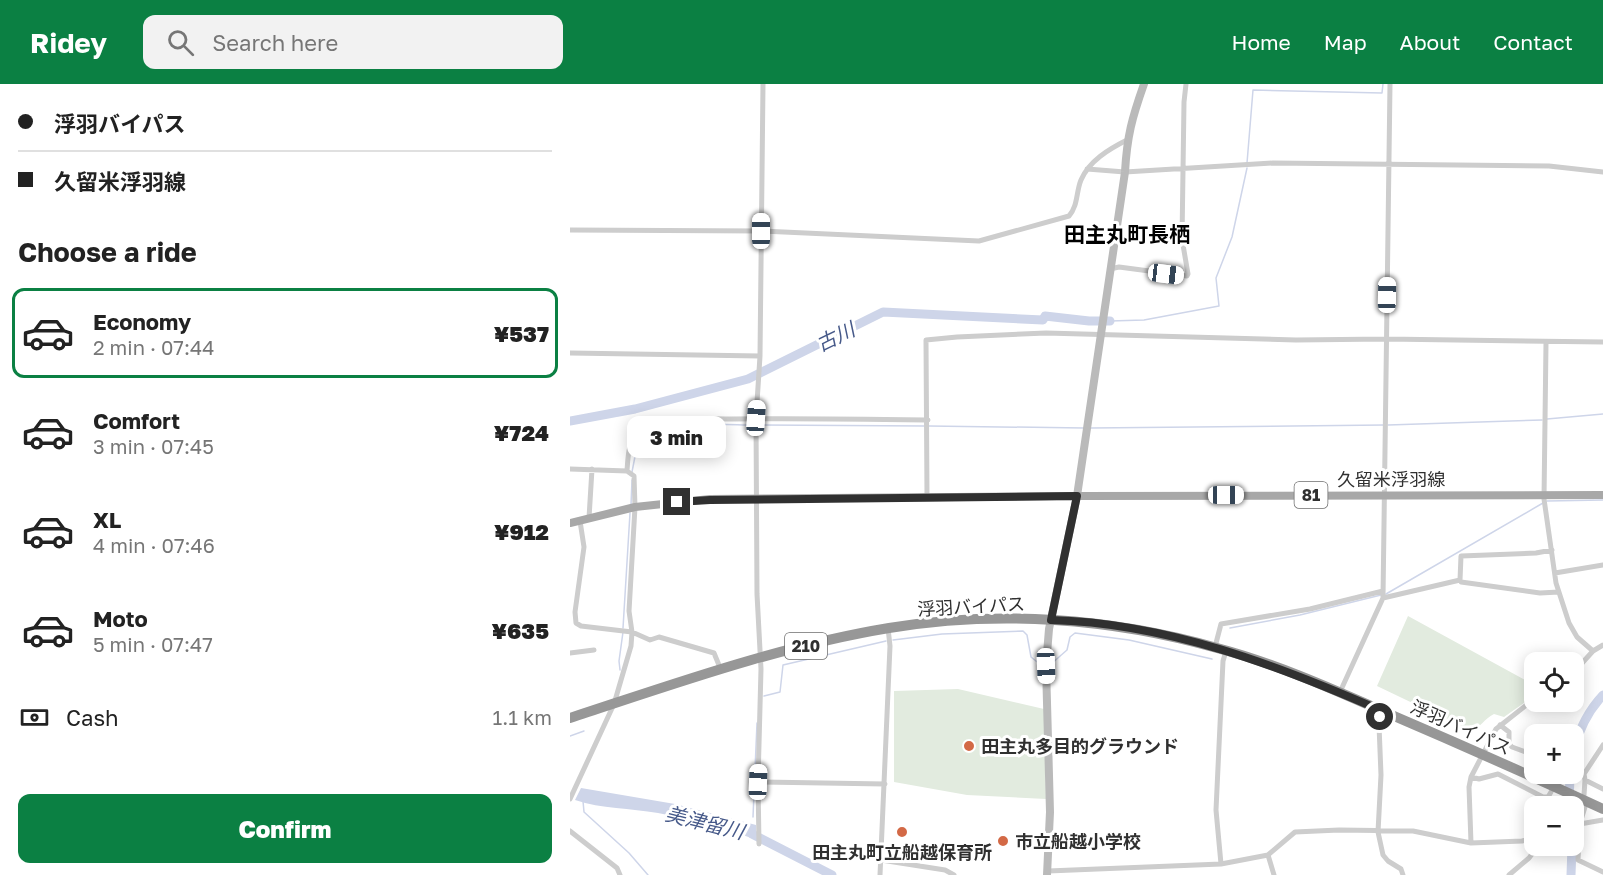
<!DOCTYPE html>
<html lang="en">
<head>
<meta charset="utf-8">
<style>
	body { margin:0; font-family:"Golos Text","Noto Sans JP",sans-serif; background:#f2f2f2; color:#222; height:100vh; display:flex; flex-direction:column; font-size:22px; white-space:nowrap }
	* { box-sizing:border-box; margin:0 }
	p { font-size:20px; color:#767676 }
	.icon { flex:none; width:33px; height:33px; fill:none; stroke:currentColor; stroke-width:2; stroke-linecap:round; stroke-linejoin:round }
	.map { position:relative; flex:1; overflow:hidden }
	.sheet { display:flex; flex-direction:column; background:#fff; width:570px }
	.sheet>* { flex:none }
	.hud { display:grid; align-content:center; height:132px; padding:0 18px; background:#fff }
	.controls { position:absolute; left:954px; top:568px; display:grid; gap:12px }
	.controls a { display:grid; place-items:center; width:60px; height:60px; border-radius:12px; background:#fff; box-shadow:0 3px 15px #0003; font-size:30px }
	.end { position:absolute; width:27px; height:27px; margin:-14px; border:8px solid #303030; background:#fff; box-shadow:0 0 0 3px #fff }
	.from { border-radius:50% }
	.bubble { position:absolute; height:42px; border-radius:12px; background:#fff; box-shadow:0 3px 15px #0003; font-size:20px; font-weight:800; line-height:42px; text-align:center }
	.car { position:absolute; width:18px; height:36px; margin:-18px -9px; border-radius:8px; box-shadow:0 0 4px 2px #0007; background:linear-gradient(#fff 24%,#345 0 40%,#fff 0 76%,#345 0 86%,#fff 0) }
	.hud b { display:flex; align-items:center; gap:21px; height:57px; font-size:22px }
	.hud b+b { border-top:2px solid #e0e0e0 }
	.hud i { width:15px; height:15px; background:#222 }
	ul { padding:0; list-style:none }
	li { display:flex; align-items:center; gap:18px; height:90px; margin:0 12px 9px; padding:0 6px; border:3px solid transparent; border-radius:12px }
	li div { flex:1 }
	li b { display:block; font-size:22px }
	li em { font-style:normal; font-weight:800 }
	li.active { border-color:#0b8043 }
	li>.icon { width:54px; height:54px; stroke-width:1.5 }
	h2 { padding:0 18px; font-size:27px; line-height:72px }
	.pay { display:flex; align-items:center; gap:15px; height:66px; padding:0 18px; font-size:22px }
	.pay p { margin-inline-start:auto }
	.button { display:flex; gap:12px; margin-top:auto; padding:12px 18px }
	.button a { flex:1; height:69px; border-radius:12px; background:#0b8043; color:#fff; font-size:24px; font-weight:800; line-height:69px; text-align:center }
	header { display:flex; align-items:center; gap:36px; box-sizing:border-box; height:84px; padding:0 30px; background:#0b8043; color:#fff }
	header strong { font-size:28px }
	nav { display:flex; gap:33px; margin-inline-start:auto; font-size:21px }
	.search { width:420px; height:54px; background:#f2f2f2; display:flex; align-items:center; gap:15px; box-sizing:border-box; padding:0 21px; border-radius:12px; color:#767676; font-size:22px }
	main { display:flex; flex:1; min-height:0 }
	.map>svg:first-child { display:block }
</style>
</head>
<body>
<header>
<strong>Ridey</strong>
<div class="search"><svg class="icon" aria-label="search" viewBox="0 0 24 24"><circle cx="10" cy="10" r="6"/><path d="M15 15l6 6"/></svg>Search here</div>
<nav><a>Home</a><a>Map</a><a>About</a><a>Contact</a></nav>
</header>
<main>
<section class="sheet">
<div class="hud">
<b><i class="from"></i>浮羽バイパス</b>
<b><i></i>久留米浮羽線</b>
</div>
<h2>Choose a ride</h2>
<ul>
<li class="active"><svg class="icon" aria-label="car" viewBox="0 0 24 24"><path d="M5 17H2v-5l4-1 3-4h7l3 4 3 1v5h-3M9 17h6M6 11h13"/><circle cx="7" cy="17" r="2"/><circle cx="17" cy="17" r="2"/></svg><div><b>Economy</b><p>2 min · 07:44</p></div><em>¥537</em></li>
<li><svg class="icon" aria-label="car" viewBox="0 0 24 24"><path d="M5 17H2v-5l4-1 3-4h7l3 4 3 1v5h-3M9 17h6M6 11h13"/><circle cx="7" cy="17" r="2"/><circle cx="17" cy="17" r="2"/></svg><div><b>Comfort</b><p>3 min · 07:45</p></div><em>¥724</em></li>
<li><svg class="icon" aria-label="car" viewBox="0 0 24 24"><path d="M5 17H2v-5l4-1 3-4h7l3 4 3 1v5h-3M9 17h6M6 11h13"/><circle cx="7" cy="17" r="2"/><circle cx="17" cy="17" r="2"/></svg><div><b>XL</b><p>4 min · 07:46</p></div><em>¥912</em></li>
<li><svg class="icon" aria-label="car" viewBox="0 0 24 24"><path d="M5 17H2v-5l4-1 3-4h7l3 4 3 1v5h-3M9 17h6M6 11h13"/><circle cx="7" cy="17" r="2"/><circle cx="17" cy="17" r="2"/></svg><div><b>Moto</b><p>5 min · 07:47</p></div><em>¥635</em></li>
</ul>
<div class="pay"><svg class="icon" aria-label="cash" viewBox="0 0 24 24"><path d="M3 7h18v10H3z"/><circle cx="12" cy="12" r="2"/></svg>Cash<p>1.1 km</p></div>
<div class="button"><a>Confirm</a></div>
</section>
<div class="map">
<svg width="1033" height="791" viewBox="0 0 1033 791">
	<rect width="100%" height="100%" fill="#fff"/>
	<!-- green -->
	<path fill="#e2ebdf" d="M838 532 964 601V612L934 633 924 630C914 635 911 643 901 647L807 602Z
		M388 605 474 625 476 715 397 711 324 698V607Z"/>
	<!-- water -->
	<path fill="#ced5e9" d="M11 704 105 720 186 741 187 756C155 744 121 735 88 729 60 724 32 725 5 716Z"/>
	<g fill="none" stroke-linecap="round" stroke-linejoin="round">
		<!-- stream -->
		<path stroke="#ced5e9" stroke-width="1.5" d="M677 79 683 6 812 9 813 0
			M540 237 574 236 649 222 646 194 662 153 677 84
			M977 335 1033 330
			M188 341 355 342
			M818 341 972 336
			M359 342 514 344
			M521 344 814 341
			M62 388 68 357C89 335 154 341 184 341
			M977 417 1033 416
			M61 421 62 396
			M816 510 973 419
			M53 544 60 429
			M660 544 730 531 811 511
			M323 556 372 550 453 547 457 551 461 573 471 581
			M481 580 497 566 500 553 505 549 559 556 642 575
			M50 586 49 577 53 548
			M194 612 210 608 213 581 316 557
			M0 652 14 647
			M13 717 14 728 59 769 78 791
			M183 733 187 639"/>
		<!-- river -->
		<path stroke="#ced5e9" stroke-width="9" d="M0 337 65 325 178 295 313 228 473 236 475 232 519 237H540
			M1004 666C1009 645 1018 627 1033 611
			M999 723 1000 690
			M182 750 262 791
			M1001 791 1002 762"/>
		<!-- street -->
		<path stroke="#cdcdcd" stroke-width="5" d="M517 85 555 88 703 79 979 82 1033 88
			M0 146 191 147 409 157 499 132C508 122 506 108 511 96 519 77 539 65 557 56
			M540 185 549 183 617 192 618 190 612 155 614 18 616 0
			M976 259 974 415 986 499 999 539 1007 553 1023 567
			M0 269 190 272
			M0 385 57 387 64 392 65 423 59 527 62 548 61 562 44 620 0 715
			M57 387C58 373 58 354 71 345 93 331 135 335 161 335 227 334 292 335 358 336
			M357 413 356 256 387 253 476 249 726 256 816 255 1033 258
			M19 434 22 385
			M10 437 14 463 5 528 6 539 11 542 62 548 80 556 89 553 144 569 151 586
			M985 489 1033 481
			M890 496 891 472 966 469 982 466
			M813 514 890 496 891 498 970 509 989 508
			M645 563 651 540 740 525 813 507
			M0 569 24 566
			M1004 588 1023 567 1033 561
			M770 608 813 514 820 0
			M812 627 809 641 811 691 808 748 813 771 818 777 831 785 833 791
			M930 641 939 648V660L942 663 964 671
			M901 693 909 695 928 690 973 713H978L981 708
			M1015 696 1014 690 1033 661
			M188 698 315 700
			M1014 711 1015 696 1033 705
			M1015 723 1010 739 1008 776 1033 788
			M1004 741 1033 736
			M0 747 47 784 50 791
			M901 759 899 703 901 693 926 645 964 615
			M189 760 188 698 191 585 187 510 186 334 190 272 193 0
			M698 771 704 791
			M311 776 375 786 384 791
			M651 780 646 726 653 577 656 567
			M478 787 651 780 698 771 725 748 769 746 843 747 901 759 952 757 964 754
			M310 791 320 562 318 544
			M939 791 959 774 968 762"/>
		<!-- secondary -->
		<path stroke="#bababa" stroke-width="8" d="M477 791 480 728 476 582 479 545 507 412 555 88C557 52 562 34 574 0"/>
		<!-- primary -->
		<path stroke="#a8a8a8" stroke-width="8" d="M0 439 65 423 140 415 507 412 1033 411"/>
		<!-- highway -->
		<path stroke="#979797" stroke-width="10" d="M0 634C104 600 210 562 319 544 428 526 541 534 647 564 708 580 767 607 824 632 894 662 964 693 1033 725"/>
	</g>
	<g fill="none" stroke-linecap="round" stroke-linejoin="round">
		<!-- route -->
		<path stroke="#303030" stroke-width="8" d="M107 418 140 416 507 412 481 536C597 539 707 581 812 627L810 633"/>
	</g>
	<!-- markers -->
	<g fill="#d36946" stroke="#fff" stroke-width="2">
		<circle cx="399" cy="662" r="6"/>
		<circle cx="332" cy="748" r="6"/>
		<circle cx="433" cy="757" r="6"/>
	</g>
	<g text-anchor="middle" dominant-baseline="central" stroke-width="6" stroke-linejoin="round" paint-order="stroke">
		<!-- shield labels -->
		<g fill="#fff" stroke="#6e6e6e" stroke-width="1.5">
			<rect x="724.5" y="398" width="33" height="26" rx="4.5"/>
			<rect x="215" y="549" width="42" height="26" rx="4.5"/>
		</g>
		<g font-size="16" font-weight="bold" fill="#303030">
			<text x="741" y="411">81</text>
			<text x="236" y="562">210</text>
		</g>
		<!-- street labels -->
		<g font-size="18" fill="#303030" stroke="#fff">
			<text x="821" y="395">久留米浮羽線</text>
			<text transform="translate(401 522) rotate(-3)">浮羽バイパス</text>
			<text transform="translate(891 643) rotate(24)">浮羽バイパス</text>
		</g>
		<!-- poi labels -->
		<g font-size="18" font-weight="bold" fill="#303030" stroke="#fff" text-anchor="start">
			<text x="411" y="662">田主丸多目的グラウンド</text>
			<text x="445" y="757">市立船越小学校</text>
			<text x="332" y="768" text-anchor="middle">田主丸町立船越保育所</text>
		</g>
		<!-- water labels -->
		<g font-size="20" font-style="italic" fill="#465989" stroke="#fff">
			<text transform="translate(265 252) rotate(-26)">古川</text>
			<text transform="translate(135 738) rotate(14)">美津留川</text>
		</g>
		<!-- quarter labels -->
		<g font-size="21" font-weight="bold" fill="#000" stroke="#fff">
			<text x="557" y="150">田主丸町長栖</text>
		</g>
	</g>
</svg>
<div class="controls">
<a><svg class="icon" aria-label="locate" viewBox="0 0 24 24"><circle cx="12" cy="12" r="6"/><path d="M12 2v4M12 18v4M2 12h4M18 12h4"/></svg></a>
<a>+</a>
<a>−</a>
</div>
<i class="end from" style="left:810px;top:633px"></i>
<i class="end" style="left:107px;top:418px"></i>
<div class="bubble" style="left:57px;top:332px;width:99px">3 min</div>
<i class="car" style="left:191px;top:147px;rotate:0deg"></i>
<i class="car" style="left:596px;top:190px;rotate:97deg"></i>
<i class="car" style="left:817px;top:211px;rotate:1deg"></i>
<i class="car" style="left:186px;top:334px;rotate:4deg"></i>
<i class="car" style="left:656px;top:411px;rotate:90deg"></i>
<i class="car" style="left:476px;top:582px;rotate:178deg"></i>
<i class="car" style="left:188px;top:698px;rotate:2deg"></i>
</div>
</main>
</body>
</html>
